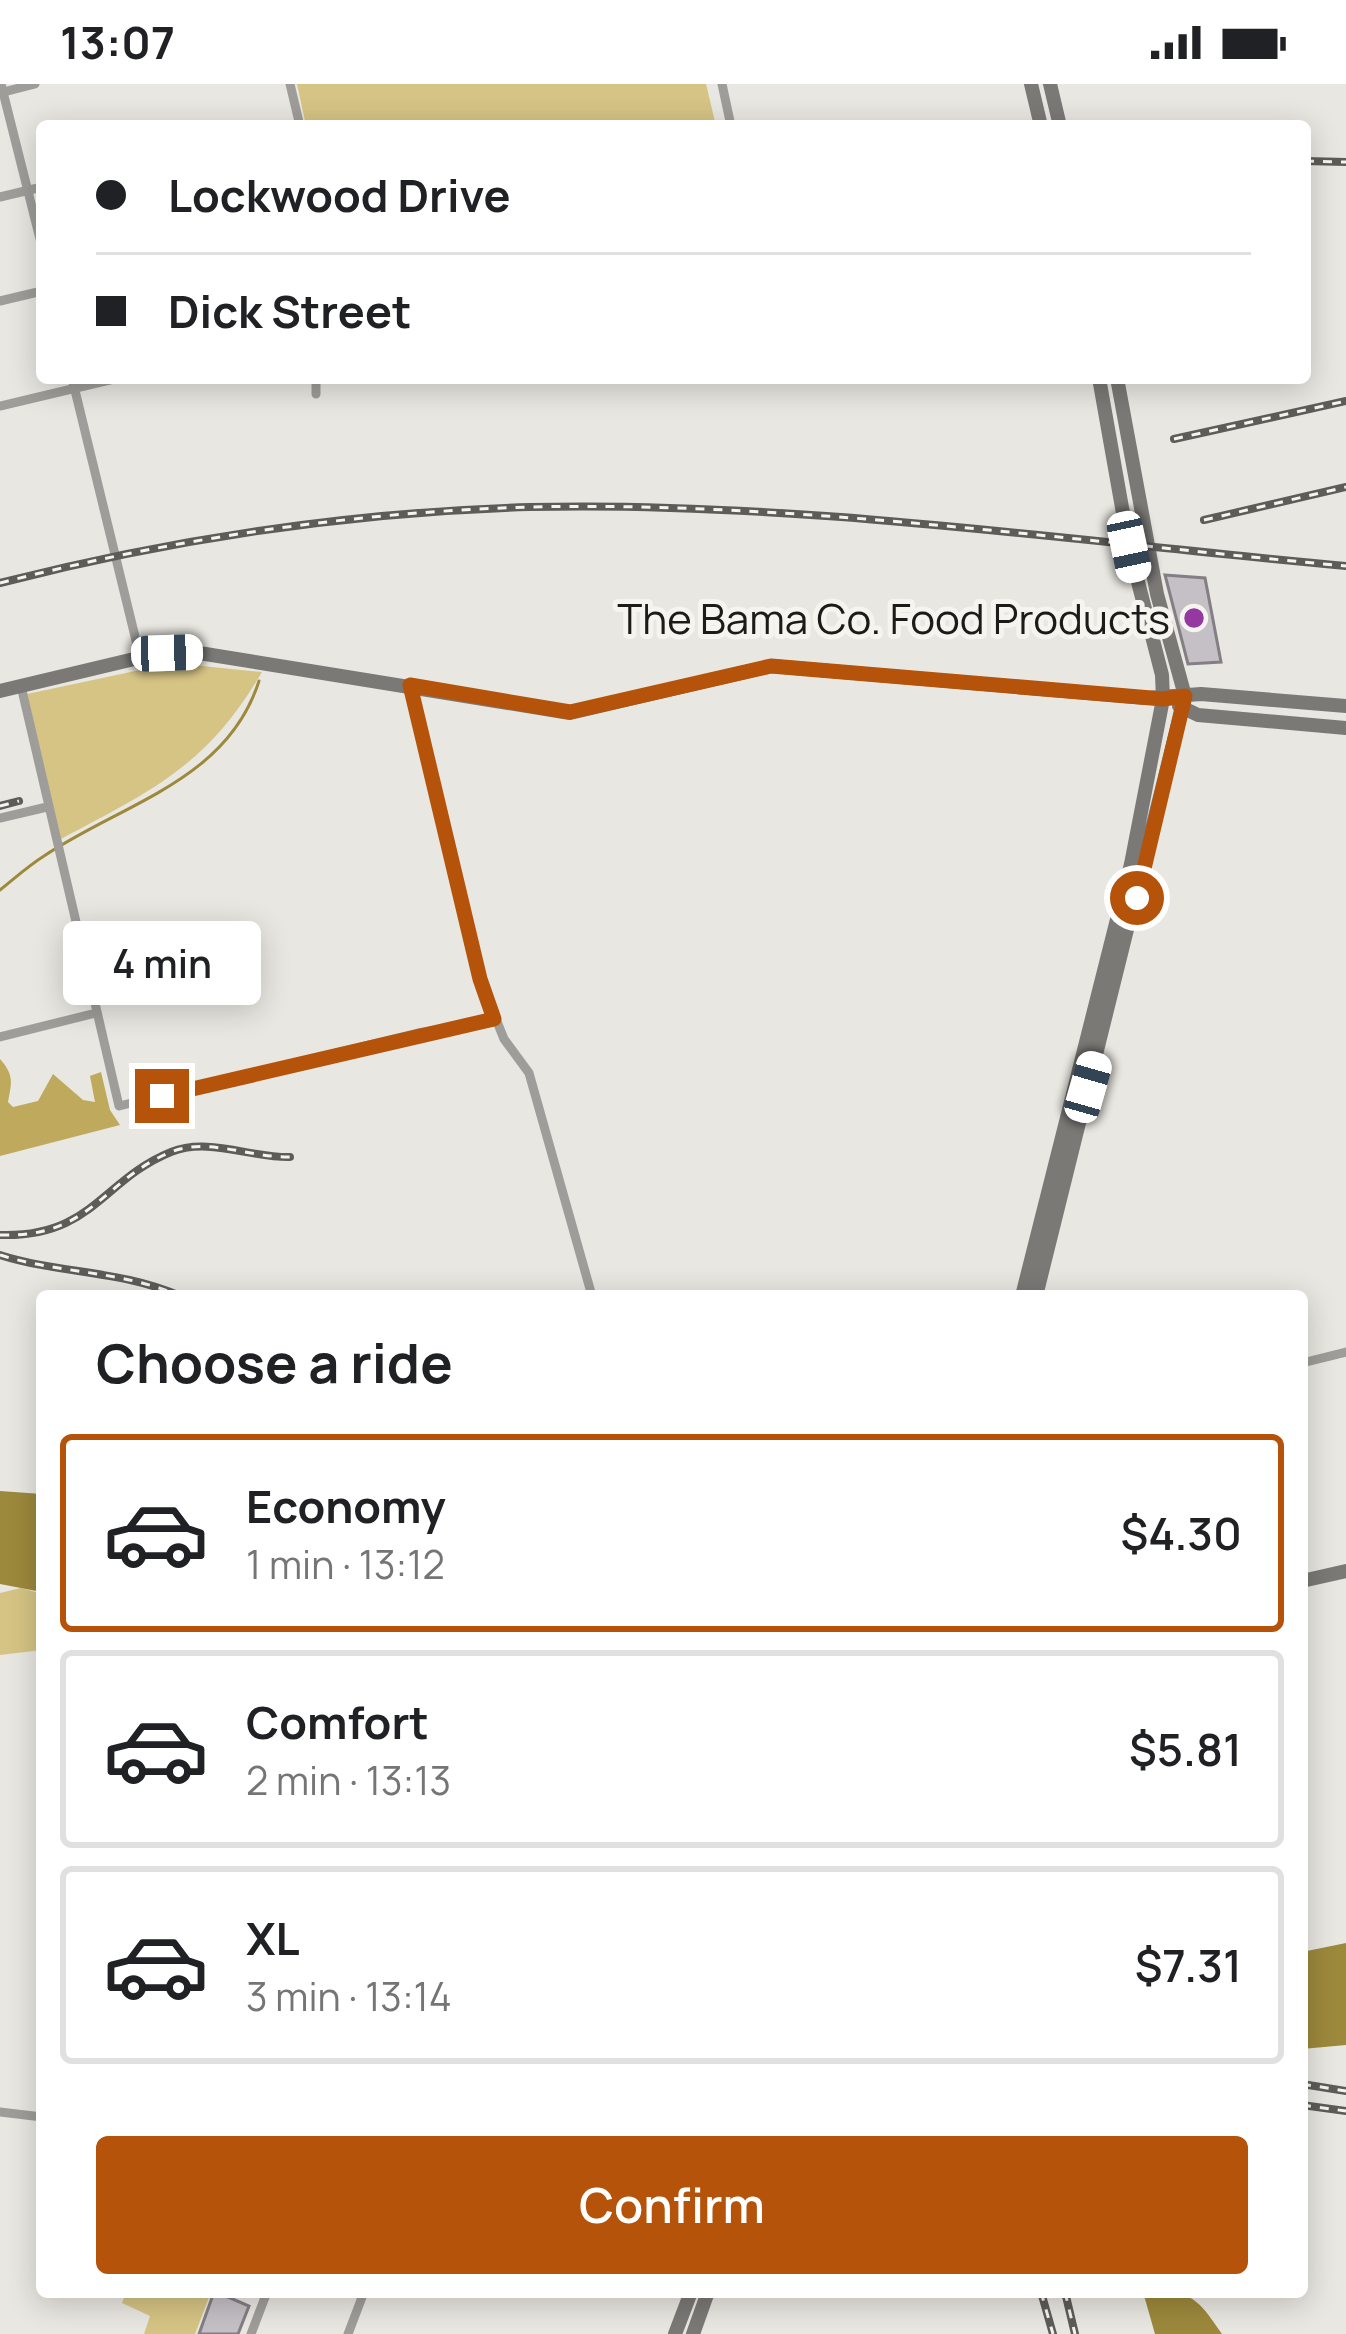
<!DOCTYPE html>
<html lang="en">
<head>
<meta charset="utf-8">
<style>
	body { margin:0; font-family:Manrope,sans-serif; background:#f6f6f6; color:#202124; height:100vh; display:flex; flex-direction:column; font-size:45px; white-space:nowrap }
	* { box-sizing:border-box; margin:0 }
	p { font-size:39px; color:#757577 }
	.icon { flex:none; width:66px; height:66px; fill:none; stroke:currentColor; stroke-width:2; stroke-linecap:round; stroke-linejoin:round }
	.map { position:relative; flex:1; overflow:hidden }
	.details { position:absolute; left:36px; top:1206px; width:1272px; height:1008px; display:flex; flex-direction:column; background:#fff; border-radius:12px; box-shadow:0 6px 30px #0003 }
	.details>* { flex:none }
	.top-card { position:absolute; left:36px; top:36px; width:1275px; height:264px; border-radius:12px; box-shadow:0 6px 30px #0003; display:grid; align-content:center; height:264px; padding:0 60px; background:#fff }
	.end { position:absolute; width:54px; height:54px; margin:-27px; border:15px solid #b45309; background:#fff; box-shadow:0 0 0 6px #fff }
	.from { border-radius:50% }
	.bubble { position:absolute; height:84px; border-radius:12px; background:#fff; box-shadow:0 6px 30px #0003; font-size:39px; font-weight:600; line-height:84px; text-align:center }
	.car { position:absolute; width:36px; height:72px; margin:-36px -18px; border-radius:15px; box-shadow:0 0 9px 3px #0007; background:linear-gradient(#fff 24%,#345 0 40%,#fff 0 76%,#345 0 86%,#fff 0) }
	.top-card b { display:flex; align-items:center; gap:42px; height:114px; font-size:45px }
	.top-card b+b { border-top:3px solid #e0e0e0 }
	.top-card i { width:30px; height:30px; background:#202124 }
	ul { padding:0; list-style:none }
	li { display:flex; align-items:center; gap:36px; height:198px; margin:0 24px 18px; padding:0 36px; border:6px solid #e0e0e0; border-radius:12px }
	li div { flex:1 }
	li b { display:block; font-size:45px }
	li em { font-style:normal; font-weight:600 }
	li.current { border-color:#b45309 }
	li>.icon { width:108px; height:108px; stroke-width:1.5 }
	h2 { padding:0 60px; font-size:54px; line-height:144px }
	.cta { display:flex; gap:24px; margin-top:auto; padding:24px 60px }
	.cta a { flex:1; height:138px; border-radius:12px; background:#b45309; color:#fff; font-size:48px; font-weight:600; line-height:138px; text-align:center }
	.status { display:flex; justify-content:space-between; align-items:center; height:84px; padding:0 60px; background:#fff; direction:ltr }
	.status svg { height:33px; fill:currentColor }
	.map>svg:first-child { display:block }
</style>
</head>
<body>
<div class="status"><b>13:07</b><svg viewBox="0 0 49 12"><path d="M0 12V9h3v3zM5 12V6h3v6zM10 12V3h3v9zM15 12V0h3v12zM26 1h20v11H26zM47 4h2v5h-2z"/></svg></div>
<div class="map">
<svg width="1346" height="2250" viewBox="0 0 1346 2250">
	<rect width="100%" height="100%" fill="#e9e7e1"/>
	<!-- green -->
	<path fill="#d6c484" d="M297 0H706L716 42H306Z
		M173 579 262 588C208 681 153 706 61 755L27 610Z
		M21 1504 42 1510V1566L0 1571V1509Z
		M126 2208H211L195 2250H144L150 2232 122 2219Z"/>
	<!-- forest -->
	<path fill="#bea95d" d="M0 975C14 991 12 998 8 1018L13 1023 38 1017 53 990 83 1016 95 1018 90 992 101 988 110 1026 120 1041 0 1072Z"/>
	<!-- water -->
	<path fill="#9d893c" d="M0 1407 42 1410V1508L0 1500Z
		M1346 1859V1961L1302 1965V1868Z
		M1143 2208C1191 2208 1195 2210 1222 2250H1155Z"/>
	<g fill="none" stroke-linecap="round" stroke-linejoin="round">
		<!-- stream -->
		<path stroke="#9d893c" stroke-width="3" d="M0 806C14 795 28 782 44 772 123 719 227 697 259 597"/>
	</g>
	<!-- building -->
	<path fill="#c4c0c5" stroke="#837f84" stroke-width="3" d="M1165 491 1205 494 1221 578 1188 580Z
		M214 2208H229L228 2213 249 2222 238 2250H199Z"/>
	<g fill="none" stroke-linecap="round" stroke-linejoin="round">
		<!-- street -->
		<path stroke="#9e9d9a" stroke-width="9" d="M1 0 42 163
			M290 0 300 42
			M722 0 731 42
			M0 9 35 0
			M0 113 42 103
			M0 217 42 207
			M72 294 140 573
			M316 310V294
			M0 322 118 294
			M410 600 480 895 504 955 529 989 592 1212
			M21 602 119 1022 418 949 495 936
			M0 734 47 723
			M0 953 96 929
			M1302 1279 1346 1268
			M0 2028 42 2033
			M251 2250 267 2208
			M348 2250 364 2208"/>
		<!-- secondary -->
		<path stroke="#7a7976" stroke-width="14" d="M1031 0 1041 42
			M1050 0 1060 42
			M0 607 151 571 193 568 570 629 771 582 1147 614 1201 610 1346 622
			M1179 622 1198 631 1346 644
			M1022 1212 1131 780 1163 615 1162 591 1129 463 1099 294
			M1036 1212 1185 612 1157 510 1117 294
			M1302 1497 1346 1487
			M675 2250 691 2208
			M693 2250 708 2208"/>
		<!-- rail casing -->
		<g stroke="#5d5c59" stroke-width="8">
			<path id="rail" d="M1305 77 1346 78
				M1174 355 1346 317
				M1204 436 1346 403
				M0 499C172 455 352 428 530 423 797 417 1079 458 1346 482
				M0 722 19 717
				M0 1151C92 1154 102 1096 171 1068 208 1053 251 1074 290 1073
				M0 1171C60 1190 121 1186 180 1212
				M1302 2000 1346 2007
				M1302 2021 1346 2027
				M1041 2208 1053 2250
				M1065 2208 1075 2250"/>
		</g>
		<!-- rail -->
		<use href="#rail" stroke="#f6f4ee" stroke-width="3" stroke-dasharray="9" stroke-linecap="butt"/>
	</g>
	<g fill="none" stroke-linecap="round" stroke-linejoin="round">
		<!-- route -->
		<path stroke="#b45309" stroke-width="15" d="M162 1012 494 935 480 895 410 601 570 628 771 582 1163 615 1185 612 1137 814"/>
	</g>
	<!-- markers -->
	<circle fill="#9538a2" stroke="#f6f4ee" stroke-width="4.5" cx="1194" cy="534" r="12"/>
	<g text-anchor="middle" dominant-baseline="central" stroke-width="10" stroke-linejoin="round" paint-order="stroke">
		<!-- poi labels -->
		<g font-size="42" fill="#1b1b19" stroke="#f6f4ee" text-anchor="end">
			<text x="1170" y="534">The Bama Co. Food Products</text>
		</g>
	</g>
</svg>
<i class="end from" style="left:1137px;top:814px"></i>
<i class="end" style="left:162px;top:1012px"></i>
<div class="bubble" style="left:63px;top:837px;width:198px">4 min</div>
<i class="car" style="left:1129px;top:463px;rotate:168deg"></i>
<i class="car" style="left:167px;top:569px;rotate:88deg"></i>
<i class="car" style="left:1088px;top:1003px;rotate:16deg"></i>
<div class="top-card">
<b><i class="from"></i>Lockwood Drive</b>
<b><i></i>Dick Street</b>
</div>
<section class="details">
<h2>Choose a ride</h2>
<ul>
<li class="current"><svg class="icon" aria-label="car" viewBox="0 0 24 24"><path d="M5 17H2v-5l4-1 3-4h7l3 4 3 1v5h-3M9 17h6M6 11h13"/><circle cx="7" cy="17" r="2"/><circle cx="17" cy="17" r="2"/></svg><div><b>Economy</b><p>1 min · 13:12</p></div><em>$4.30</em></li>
<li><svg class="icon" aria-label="car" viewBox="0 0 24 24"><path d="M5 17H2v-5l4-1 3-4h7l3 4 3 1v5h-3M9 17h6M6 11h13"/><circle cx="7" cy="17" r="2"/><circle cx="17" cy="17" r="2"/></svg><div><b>Comfort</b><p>2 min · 13:13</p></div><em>$5.81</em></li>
<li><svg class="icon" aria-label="car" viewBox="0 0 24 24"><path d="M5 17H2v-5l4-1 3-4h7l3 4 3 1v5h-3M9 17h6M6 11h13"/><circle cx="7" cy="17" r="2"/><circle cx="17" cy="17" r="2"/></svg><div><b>XL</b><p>3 min · 13:14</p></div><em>$7.31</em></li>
</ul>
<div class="cta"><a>Confirm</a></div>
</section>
</div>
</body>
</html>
